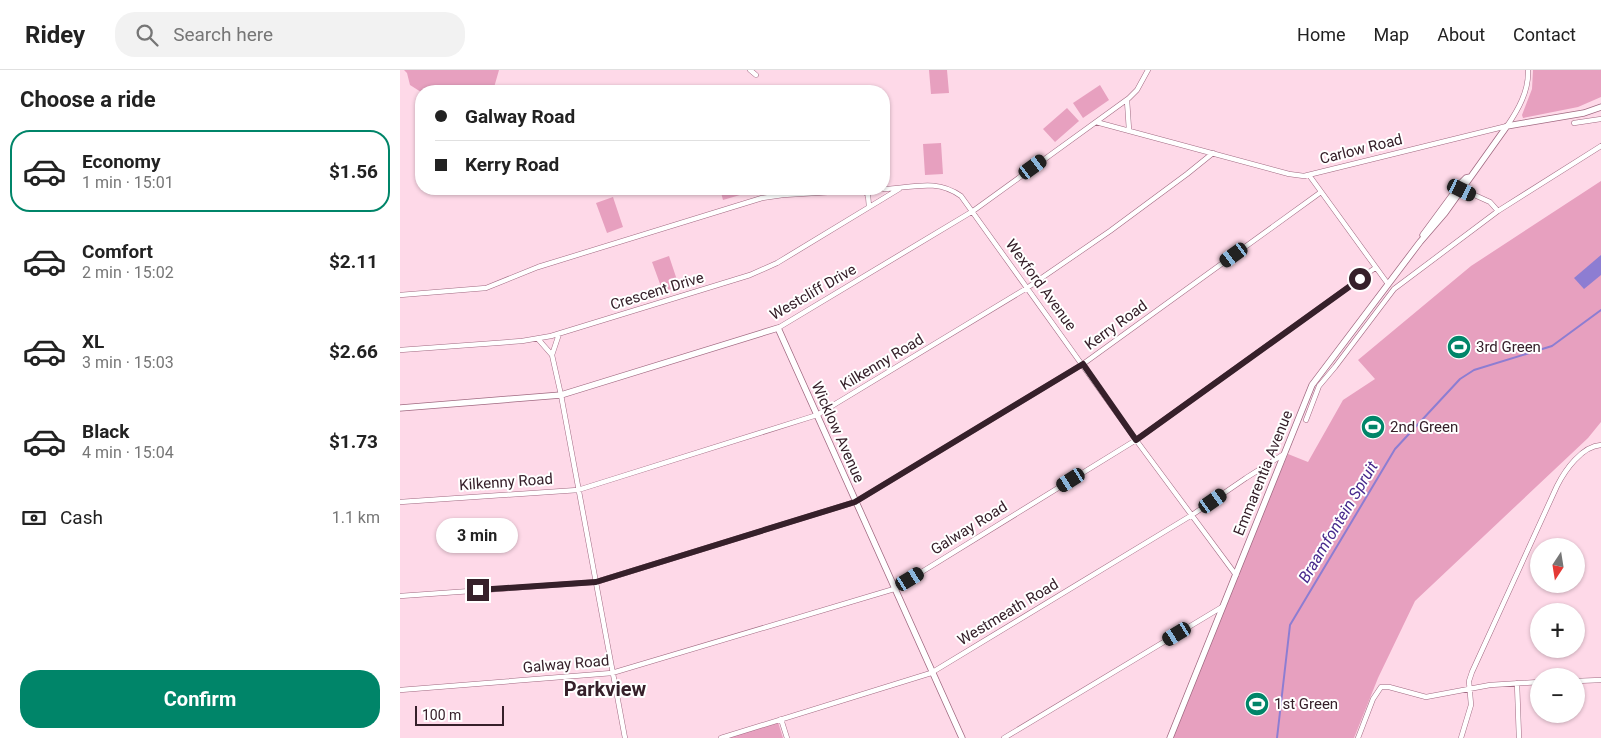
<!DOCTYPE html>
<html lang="en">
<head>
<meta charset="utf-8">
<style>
	body { margin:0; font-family:Roboto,sans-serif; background:#f2f2f2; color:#222; height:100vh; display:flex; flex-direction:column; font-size:19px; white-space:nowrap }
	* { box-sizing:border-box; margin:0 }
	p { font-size:16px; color:#767676 }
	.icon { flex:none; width:28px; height:28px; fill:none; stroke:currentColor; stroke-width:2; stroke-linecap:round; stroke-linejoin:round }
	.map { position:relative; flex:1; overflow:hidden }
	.details { display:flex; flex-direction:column; background:#fff; width:400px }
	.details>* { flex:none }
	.top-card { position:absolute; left:15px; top:15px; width:475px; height:110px; border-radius:20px; box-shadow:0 1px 4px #0004; display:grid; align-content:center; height:110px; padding:0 20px; background:#fff }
	.needle { width:32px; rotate:192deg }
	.controls { position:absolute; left:1130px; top:468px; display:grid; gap:10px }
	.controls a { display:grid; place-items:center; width:55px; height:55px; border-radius:50%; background:#fff; box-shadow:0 1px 4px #0004; font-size:25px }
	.scale { position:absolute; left:15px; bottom:12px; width:89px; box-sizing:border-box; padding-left:5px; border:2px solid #36202a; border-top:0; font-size:14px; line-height:18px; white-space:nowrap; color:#36202a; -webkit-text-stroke:4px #fff; paint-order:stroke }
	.end { position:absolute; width:22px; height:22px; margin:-11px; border:6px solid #36202a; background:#fff; box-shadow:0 0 0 2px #fff }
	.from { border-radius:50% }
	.bubble { position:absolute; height:35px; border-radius:18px; background:#fff; box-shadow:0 1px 4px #0004; font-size:16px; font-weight:700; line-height:35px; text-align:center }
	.car { position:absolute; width:15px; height:30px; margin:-15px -8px; border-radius:6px; box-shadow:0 0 4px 1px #0007; background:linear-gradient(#222 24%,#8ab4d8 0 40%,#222 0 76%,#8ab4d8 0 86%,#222 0) }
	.top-card b { display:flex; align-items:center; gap:18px; height:48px; font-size:19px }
	.top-card b+b { border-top:1px solid #e0e0e0 }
	.top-card i { width:12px; height:12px; background:#222 }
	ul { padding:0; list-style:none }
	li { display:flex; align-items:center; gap:15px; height:82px; margin:0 10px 8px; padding:0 10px; border:2px solid transparent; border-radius:20px }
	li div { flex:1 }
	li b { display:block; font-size:19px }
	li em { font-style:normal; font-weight:700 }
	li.selected { border-color:#008569 }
	li>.icon { width:45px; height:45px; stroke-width:1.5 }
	h2 { padding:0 20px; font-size:22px; line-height:60px }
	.pay { display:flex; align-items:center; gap:12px; height:55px; padding:0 20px; font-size:19px }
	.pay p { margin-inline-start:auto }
	.cta { display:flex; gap:10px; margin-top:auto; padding:10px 20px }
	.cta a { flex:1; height:58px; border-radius:20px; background:#008569; color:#fff; font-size:20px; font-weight:700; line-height:58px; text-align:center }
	header { display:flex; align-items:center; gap:30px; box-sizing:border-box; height:70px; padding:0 25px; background:#fff; border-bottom:1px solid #e0e0e0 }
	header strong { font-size:24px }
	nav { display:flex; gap:28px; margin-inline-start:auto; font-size:18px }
	.search { width:350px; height:45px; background:#f2f2f2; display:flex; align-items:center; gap:12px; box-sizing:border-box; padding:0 18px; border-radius:20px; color:#767676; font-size:19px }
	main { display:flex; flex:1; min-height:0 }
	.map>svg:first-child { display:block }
</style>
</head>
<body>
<header>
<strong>Ridey</strong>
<div class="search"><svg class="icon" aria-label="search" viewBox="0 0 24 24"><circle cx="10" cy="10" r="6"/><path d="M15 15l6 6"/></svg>Search here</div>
<nav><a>Home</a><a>Map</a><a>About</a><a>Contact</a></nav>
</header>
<main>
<section class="details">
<h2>Choose a ride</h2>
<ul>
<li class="selected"><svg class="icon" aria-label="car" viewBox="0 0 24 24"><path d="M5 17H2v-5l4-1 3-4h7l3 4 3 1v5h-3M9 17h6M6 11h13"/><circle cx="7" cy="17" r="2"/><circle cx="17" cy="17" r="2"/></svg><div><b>Economy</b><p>1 min · 15:01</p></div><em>$1.56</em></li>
<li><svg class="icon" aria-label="car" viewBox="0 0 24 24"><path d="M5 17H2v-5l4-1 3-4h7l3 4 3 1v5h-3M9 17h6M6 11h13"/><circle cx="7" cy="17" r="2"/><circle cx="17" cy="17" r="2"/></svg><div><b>Comfort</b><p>2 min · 15:02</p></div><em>$2.11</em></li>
<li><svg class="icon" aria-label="car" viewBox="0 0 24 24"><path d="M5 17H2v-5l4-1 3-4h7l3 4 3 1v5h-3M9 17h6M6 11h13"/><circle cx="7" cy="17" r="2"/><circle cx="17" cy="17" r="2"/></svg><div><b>XL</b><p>3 min · 15:03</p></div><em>$2.66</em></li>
<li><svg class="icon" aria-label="car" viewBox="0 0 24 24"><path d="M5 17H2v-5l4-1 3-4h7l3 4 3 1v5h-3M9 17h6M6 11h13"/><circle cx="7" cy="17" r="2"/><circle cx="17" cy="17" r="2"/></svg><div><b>Black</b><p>4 min · 15:04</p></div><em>$1.73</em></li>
</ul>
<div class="pay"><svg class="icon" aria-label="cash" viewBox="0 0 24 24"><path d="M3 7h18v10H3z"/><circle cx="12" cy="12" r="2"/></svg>Cash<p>1.1 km</p></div>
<div class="cta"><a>Confirm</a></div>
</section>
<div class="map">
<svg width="1201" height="668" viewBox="0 0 1201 668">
	<rect width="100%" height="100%" fill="#fed9e8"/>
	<!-- green -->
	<path fill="#e7a0bf" d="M4 0H99L93 21 21 22 10 15 7 3Z
		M529 0H547L549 23 531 24Z
		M1133 0H1201V27L1178 37 1123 48 1122 45 1132 19Z
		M700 15 709 30 683 48 673 33Z
		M667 38 679 51 655 72 643 59Z
		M541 73 543 104 525 105 523 74Z
		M1201 111V352L1188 368 1015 531 978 608 954 668H769L836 505 888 384 908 392 943 330 975 309 958 290 1071 196Z
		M320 119H338L340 125 323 130Z
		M213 127 223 157 207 163 196 133Z
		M269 186 279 216 263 222 252 192Z
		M378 652 383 668H325Z"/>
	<!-- water -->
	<path fill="#8d7dd2" d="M1201 185V205L1184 219 1174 208Z"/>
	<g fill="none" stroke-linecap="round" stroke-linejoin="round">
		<!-- stream -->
		<path stroke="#8d7dd2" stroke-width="2" d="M877 668 890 555 995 379 1060 309 1074 300 1152 276 1201 240"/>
		<!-- minor casing -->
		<g stroke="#a06981" stroke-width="5.5">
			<path id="minor" d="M350 0 356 5
				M727 30 729 60
				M696 52 889 104 904 106 1107 56C1118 40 1129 21 1128 0
				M1174 53 1201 49
				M909 105 988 214
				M1059 118 1090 132 1098 141
				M462 119 468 125 469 137
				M484 119C512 118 536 108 561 126L736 370 836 505
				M0 225 86 218 138 197 362 128 383 125 480 119
				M378 258 573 141 729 28 737 20 748 0
				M138 269 152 285 161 325 225 668
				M0 280 122 271 151 266 350 205 377 193 499 119
				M152 285 159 264
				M906 350 919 316 935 297 994 219 1098 141 1201 76
				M0 432 178 420 417 345 627 218 710 161 787 104 813 83
				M0 526 196 512 455 432 683 294 921 122
				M1176 611 1201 610
				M1117 613 1119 668
				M0 620 212 603 494 519 736 370 975 198
				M381 649 387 668
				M321 668 531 603 792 445 846 408 884 384
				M604 668 822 537
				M958 668 973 629 981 617H989L1026 627 1090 615 1139 612
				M1061 668 1071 635 1069 611 1072 602 1157 416C1165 400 1182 376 1201 375"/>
		</g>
		<!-- tertiary casing -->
		<g stroke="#a06981" stroke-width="7">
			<path id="tertiary" d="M1023 165 1062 112 1066 108 1070 107
				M0 338 161 325 378 258 562 668
				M770 668 912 315 1020 172 1045 143 1107 56 1184 43 1201 37"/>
		</g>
		<!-- minor -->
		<use href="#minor" stroke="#fff" stroke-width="4.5"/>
		<!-- tertiary -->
		<use href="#tertiary" stroke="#fff" stroke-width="5.5"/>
	</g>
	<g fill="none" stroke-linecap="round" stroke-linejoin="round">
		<!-- route -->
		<path stroke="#36202a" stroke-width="6" d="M78 520 196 512 455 432 683 294 736 370 960 209"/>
	</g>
	<!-- icons -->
	<defs>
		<g id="stadium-disc" transform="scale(1.25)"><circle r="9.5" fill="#008569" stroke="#fff"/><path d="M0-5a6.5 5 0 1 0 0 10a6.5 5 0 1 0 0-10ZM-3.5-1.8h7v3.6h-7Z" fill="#fff"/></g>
	</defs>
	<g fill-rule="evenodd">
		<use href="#stadium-disc" x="1059" y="277"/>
		<use href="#stadium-disc" x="973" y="357"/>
		<use href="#stadium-disc" x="857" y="634"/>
	</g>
	<g text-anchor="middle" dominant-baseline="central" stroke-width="4" stroke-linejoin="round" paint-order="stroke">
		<!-- street labels -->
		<g font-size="15" fill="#36202a" stroke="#fff">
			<text transform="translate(961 79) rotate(-14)">Carlow Road</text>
			<text transform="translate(641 215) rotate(54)">Wexford Avenue</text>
			<text transform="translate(257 221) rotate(-17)">Crescent Drive</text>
			<text transform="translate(413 222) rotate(-30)">Westcliff Drive</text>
			<text transform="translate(716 255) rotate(-36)">Kerry Road</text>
			<text transform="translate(482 292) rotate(-31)">Kilkenny Road</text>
			<text transform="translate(438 362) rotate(66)">Wicklow Avenue</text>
			<text transform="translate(863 403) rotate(-68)">Emmarentia Avenue</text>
			<text transform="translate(106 412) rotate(-4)">Kilkenny Road</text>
			<text transform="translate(569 458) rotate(-32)">Galway Road</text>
			<text transform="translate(608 542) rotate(-31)">Westmeath Road</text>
			<text transform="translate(166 594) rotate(-5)">Galway Road</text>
		</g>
		<!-- poi labels -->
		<g font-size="15" fill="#36202a" stroke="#fff" text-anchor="start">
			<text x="1076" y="277">3rd Green</text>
			<text x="990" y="357">2nd Green</text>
			<text x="874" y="634">1st Green</text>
		</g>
		<!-- water labels -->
		<g font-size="16" font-style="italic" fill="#482a8d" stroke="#fff">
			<text transform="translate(938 452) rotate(-59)">Braamfontein Spruit</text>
		</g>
		<!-- district labels -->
		<g font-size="20" font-weight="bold" fill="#36202a" stroke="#fff">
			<text x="205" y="619">Parkview</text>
		</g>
	</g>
</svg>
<div class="controls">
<a><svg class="needle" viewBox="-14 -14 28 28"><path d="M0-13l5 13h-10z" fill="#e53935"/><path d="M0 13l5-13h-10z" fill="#767676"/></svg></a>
<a>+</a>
<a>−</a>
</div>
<div class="scale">100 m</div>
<i class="end from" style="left:960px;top:209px"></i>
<i class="end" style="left:78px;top:520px"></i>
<div class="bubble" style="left:36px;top:448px;width:82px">3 min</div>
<i class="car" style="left:633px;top:97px;rotate:54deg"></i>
<i class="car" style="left:1062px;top:120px;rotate:116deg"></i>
<i class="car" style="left:834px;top:185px;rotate:234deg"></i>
<i class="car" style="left:671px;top:410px;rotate:238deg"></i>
<i class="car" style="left:813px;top:431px;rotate:55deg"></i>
<i class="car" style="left:510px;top:509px;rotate:59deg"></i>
<i class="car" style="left:777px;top:564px;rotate:239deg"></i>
<div class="top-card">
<b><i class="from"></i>Galway Road</b>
<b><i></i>Kerry Road</b>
</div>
</div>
</main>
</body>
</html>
